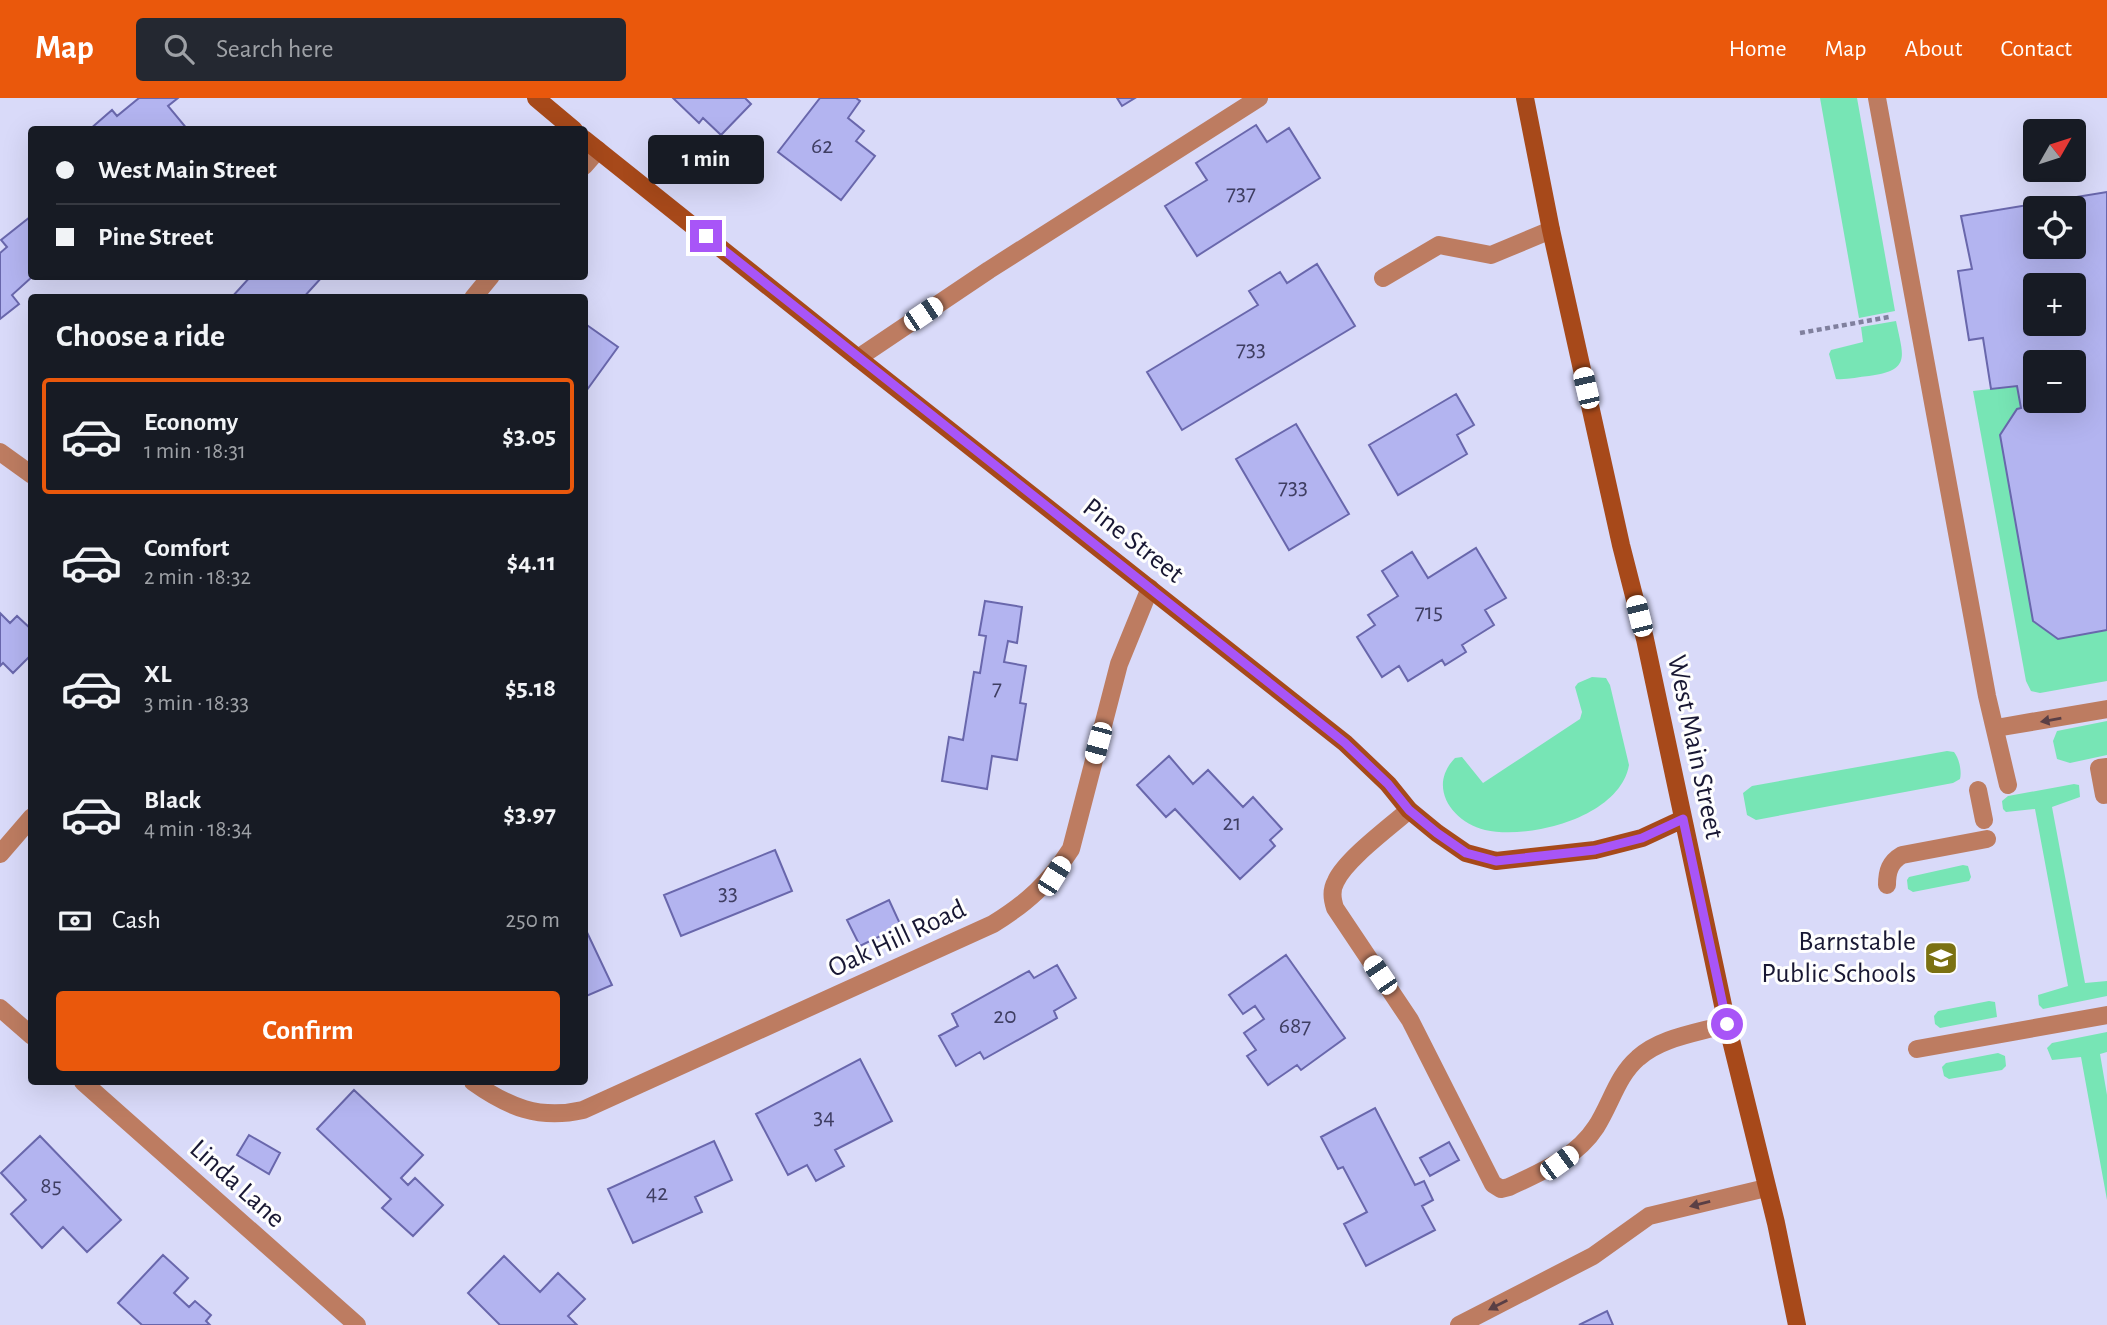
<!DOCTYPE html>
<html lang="en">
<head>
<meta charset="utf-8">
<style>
	body { margin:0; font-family:"Alegreya Sans",sans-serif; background:#242831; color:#f1f3f6; height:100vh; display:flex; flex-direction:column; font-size:26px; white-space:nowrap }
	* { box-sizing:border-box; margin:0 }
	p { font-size:23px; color:#9ea1a6 }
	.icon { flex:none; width:38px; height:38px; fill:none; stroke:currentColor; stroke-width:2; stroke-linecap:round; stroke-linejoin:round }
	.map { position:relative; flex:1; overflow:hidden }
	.sheet { position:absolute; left:28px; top:196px; width:560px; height:791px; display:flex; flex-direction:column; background:#171b24; border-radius:7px; box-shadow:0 7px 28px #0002 }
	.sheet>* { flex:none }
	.hud { position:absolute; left:28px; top:28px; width:560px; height:154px; border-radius:7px; box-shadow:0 7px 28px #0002; display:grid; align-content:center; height:154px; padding:0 28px; background:#171b24 }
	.needle { width:46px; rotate:51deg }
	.tools { position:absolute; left:2023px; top:21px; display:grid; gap:14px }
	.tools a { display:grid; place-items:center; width:63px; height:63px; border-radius:7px; background:#171b24; box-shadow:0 7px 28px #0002; font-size:35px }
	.end { position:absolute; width:32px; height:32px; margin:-16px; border:9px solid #a855f7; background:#fff; box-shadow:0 0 0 4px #fff }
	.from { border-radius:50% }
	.bubble { position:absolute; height:49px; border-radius:7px; background:#171b24; box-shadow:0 7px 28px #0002; font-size:23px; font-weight:700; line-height:49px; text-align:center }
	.car { position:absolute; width:21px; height:42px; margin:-21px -10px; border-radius:9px; box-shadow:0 0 5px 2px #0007; background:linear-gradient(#fff 24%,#345 0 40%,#fff 0 76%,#345 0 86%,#fff 0) }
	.hud b { display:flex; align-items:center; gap:24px; height:66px; font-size:26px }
	.hud b+b { border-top:2px solid #363941 }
	.hud i { width:18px; height:18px; background:#f1f3f6 }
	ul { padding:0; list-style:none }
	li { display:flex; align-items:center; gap:21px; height:116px; margin:0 14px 10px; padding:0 14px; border:4px solid transparent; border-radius:7px }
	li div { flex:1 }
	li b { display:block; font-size:26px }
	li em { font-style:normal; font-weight:700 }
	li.selected { border-color:#ea580c }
	li>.icon { width:63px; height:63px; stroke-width:1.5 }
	h2 { padding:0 28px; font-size:32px; line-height:84px }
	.pay { display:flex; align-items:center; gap:18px; height:77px; padding:0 28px; font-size:26px }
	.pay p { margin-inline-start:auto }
	.primary-button { display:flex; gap:14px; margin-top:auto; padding:14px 28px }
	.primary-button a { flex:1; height:80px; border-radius:7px; background:#ea580c; color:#fff; font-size:28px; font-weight:700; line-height:80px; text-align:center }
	header { display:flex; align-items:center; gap:42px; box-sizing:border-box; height:98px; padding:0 35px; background:#ea580c; color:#fff }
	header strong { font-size:33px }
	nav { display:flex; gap:38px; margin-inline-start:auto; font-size:24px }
	.search { width:490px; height:63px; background:#242831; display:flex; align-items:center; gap:18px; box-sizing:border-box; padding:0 24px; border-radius:7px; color:#9ea1a6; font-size:26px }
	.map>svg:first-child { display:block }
</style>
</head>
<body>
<header>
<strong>Map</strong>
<div class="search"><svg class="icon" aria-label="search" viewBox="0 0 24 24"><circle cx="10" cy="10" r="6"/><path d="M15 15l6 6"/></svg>Search here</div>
<nav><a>Home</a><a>Map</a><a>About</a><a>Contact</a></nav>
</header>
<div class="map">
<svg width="2107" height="1227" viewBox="0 0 2107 1227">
	<rect width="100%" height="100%" fill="#d9daf9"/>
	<!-- green -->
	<path fill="#77e5b5" d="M1820 0H1857L1895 213 1859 220Z
		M1896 223C1903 258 1912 272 1869 278 1858 279 1846 282 1836 281L1829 256 1831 252 1863 244 1861 229Z
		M2017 288 2021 310 2017 311 2000 337 2033 523 2058 541 2107 532V583L2040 595 2031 593 2026 583 1973 293Z
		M1592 579 1606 580 1610 587 1629 667C1620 719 1530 742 1485 732 1452 724 1427 689 1455 660L1462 659 1483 685 1580 621 1582 614 1575 589 1578 585Z
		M2107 623V657L2070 665 2057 661 2053 643 2057 633Z
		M1947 653 1954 654C1959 660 1962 673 1960 681L1953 685 1756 722 1747 717 1743 695 1752 688Z
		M2074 686 2079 687 2080 699 2052 709 2085 885 2107 883V898L2043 911 2039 907 2038 897 2068 888 2035 711 2006 714 2003 711 2002 703 2008 698Z
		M1963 767 1968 768 1971 779 1969 783 1913 794 1908 791 1907 782 1909 779Z
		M1989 903 1995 904 1997 919 1940 930 1935 926 1934 918 1938 913Z
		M2107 934V954L2100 956 2107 997V1102L2081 959 2052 962 2047 950 2052 945Z
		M1998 955 2005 958 2006 968 2002 972 1949 981 1944 978 1942 969 1946 965Z"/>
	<!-- building -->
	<path fill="#b3b4f0" stroke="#6967ac" stroke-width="2" fill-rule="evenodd" d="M139 0H178L168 8 188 32H89L112 12 117 18Z
		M673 0H745L751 6 721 37 703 20 699 25Z
		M820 0H856L860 3 848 20 864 33 856 43 875 58 841 102 778 54Z
		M1117 0H1135L1122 8Z
		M1256 27 1267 44 1289 30 1320 80 1197 158 1165 108 1207 82 1196 65Z
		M2107 94V532L2058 541 2033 523 2000 337 2017 311 2021 310 2017 288 1991 291 1983 240 1969 242 1958 173 1972 171 1961 118ZM2035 110H2074V149H2035ZM2035 187H2074V226H2035ZM2035 264H2074V303H2035Z
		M30 119 32 122V178H33L12 197 19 206 0 221V155L7 149 1 142Z
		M1317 166 1355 228 1182 332 1147 274 1258 207 1249 193 1280 174 1287 185Z
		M251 178H323L303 200H231Z
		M584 225 618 249 584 296Z
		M1456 296 1474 327 1457 337 1467 356 1398 397 1369 347Z
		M1296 326 1349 416 1289 452 1236 361Z
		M1476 450 1506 500 1485 512 1494 527 1462 547 1466 554 1445 567 1442 562 1408 583 1399 568 1382 579 1357 539 1375 527 1368 517 1398 498 1382 473 1412 454 1428 480Z
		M985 503 1022 509 1017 545 1008 543 1004 564 1026 568 1020 605 1026 606 1017 662 992 658 987 691 942 683 949 639 963 642 974 574 980 575 986 538 979 537Z
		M0 515 10 525 17 518 32 532V556L13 575 3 565 0 568Z
		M1169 658 1193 686 1208 672 1243 709 1253 699 1282 731 1270 742 1275 748 1240 781 1175 711 1166 719 1137 687Z
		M775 752 792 793 681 838 664 797Z
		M889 802 901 828 860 848 847 822Z
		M584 828 612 887 584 899Z
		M1286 857 1345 940 1301 972 1297 967 1268 987 1247 958 1256 952 1244 935 1264 921 1255 908 1243 916 1229 897Z
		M1057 867 1076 900 1054 913 1057 920 984 961 980 954 956 968 939 938 958 928 952 916 1029 873 1034 880Z
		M860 961 892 1023 835 1052 844 1068 816 1083 807 1067 788 1077 756 1016Z
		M354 992 423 1057 401 1080 408 1087 415 1080 443 1107 413 1138 382 1110 391 1101 317 1031Z
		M1375 1010 1415 1087 1424 1083 1433 1102 1422 1108 1435 1132 1366 1168 1344 1126 1367 1114 1343 1069 1338 1071 1321 1039Z
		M249 1037 280 1055 269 1076 237 1057Z
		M40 1038 121 1122 87 1154 63 1129 42 1150 11 1116 26 1102 1 1075Z
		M714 1043 732 1082 695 1099 702 1114 633 1145 608 1091Z
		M1449 1044 1459 1062 1430 1078 1420 1060Z
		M163 1157 188 1180 174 1195 189 1209 195 1203 211 1217 206 1223 210 1227H142L118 1205Z
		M504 1158 540 1194 558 1175 585 1201 568 1218 577 1227H500L468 1195Z
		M1607 1213 1613 1227H1579Z"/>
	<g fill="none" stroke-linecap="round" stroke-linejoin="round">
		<!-- path -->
		<path stroke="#80809e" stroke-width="4.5" stroke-dasharray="5 3.5" stroke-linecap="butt" d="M1800 235 1889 219"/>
		<!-- service -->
		<path stroke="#bd7c61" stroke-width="18" d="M1877 0 1987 598 2008 687
			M1383 180 1439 147 1491 157 1551 132
			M858 260 989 172 1259 0
			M1996 630 2107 611
			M1978 692 1984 722
			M2104 697 2099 670 2107 669
			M1409 712C1390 729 1346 761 1336 783 1331 792 1332 800 1335 810L1410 922 1493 1086 1501 1091 1509 1089C1541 1074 1576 1060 1596 1029 1611 1006 1617 978 1638 960 1661 939 1698 935 1727 926
			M1887 787C1887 773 1890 764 1902 757L1987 741
			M1917 951 2107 917
			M1459 1227 1593 1158 1649 1118 1766 1090"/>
		<!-- minor -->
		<path stroke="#bd7c61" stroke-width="18" d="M584 68 598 52
			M473 200 491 178
			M0 354 32 377
			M0 756 32 719
			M0 910 32 938
			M83 984 357 1227
			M473 984C508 1009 539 1022 583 1012L993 826C1027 805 1049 785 1071 751L1119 566 1150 490"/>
		<!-- secondary -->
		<path stroke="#a7491a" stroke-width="18" d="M536 0 574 32
			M1525 0 1551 132 1621 447 1645 541 1727 926 1776 1125 1797 1227
			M584 41 858 260 1345 645 1388 686 1409 712 1437 735 1466 755 1496 763 1595 752 1642 740 1683 721"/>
	</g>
	<!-- one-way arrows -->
	<defs><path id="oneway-solid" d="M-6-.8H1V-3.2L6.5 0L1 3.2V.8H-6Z" transform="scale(1.75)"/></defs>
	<g fill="#5a3f45">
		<use href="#oneway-solid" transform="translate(2051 622) rotate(170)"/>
		<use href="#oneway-solid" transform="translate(1700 1106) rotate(166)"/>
		<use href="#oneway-solid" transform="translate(1498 1207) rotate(153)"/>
	</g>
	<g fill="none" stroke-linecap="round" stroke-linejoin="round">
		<!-- route -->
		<path stroke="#a855f7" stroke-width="9" d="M706 138 1345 645 1388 686 1409 712 1437 735 1466 755 1496 763 1595 752 1642 740 1683 721 1727 926"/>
	</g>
	<!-- icons -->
	<defs>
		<g id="school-square" transform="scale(1.75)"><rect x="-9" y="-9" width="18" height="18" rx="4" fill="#7b7112" stroke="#fefefe"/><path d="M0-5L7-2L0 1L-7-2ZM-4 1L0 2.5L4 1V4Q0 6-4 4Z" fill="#fff"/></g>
	</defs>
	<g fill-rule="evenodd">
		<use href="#school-square" x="1941" y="860"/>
	</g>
	<g text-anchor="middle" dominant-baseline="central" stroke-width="6" stroke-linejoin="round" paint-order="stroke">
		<!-- number labels -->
		<g font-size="24" fill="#3f3e62">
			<text x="822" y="48">62</text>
			<text x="1241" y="95">737</text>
			<text x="1251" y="251">733</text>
			<text x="1293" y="389">733</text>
			<text x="1429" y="514">715</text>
			<text x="997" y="590">7</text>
			<text x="1232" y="725">21</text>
			<text x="728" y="795">33</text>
			<text x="1005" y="918">20</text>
			<text x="1295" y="928">687</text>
			<text x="824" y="1019">34</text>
			<text x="51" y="1088">85</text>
			<text x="657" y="1095">42</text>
		</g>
		<!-- street labels -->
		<g font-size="28" fill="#181733" stroke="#fefefe">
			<text transform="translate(1133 443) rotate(38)">Pine Street</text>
			<text transform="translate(1695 649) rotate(78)">West Main Street</text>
			<text transform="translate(897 841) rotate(-25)">Oak Hill Road</text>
			<text transform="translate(237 1086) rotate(42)">Linda Lane</text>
		</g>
		<!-- poi labels -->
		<g font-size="28" fill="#181733" stroke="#fefefe" text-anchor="end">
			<text x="1916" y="844">Barnstable<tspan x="1916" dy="32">Public Schools</tspan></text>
		</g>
	</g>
</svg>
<div class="tools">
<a><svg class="needle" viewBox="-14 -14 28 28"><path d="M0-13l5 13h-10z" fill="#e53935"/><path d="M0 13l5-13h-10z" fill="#9ea1a6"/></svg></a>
<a><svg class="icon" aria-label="locate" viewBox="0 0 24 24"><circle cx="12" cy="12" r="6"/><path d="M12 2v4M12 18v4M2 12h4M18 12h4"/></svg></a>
<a>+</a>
<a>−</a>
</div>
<i class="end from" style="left:1727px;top:926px"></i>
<i class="end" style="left:706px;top:138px"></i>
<div class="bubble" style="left:648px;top:37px;width:116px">1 min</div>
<i class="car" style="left:923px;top:216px;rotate:56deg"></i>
<i class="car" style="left:1586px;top:290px;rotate:347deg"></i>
<i class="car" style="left:1639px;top:518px;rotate:346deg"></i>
<i class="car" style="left:1098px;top:645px;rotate:195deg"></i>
<i class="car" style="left:1054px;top:778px;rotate:32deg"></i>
<i class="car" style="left:1380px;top:877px;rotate:326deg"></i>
<i class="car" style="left:1559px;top:1065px;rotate:54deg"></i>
<div class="hud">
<b><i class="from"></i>West Main Street</b>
<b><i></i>Pine Street</b>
</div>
<section class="sheet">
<h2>Choose a ride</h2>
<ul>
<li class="selected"><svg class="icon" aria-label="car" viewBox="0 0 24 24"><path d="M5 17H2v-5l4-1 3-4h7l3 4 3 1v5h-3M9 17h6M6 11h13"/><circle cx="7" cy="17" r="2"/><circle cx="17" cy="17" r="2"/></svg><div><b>Economy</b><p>1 min · 18:31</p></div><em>$3.05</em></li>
<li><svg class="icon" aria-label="car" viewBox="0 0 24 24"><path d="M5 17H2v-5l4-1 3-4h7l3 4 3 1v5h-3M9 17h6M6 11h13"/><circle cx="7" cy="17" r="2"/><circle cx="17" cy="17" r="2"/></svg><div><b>Comfort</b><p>2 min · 18:32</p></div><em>$4.11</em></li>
<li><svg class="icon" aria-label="car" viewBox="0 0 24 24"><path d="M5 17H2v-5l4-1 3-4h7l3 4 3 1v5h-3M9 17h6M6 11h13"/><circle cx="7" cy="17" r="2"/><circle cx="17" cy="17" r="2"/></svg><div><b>XL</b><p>3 min · 18:33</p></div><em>$5.18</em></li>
<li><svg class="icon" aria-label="car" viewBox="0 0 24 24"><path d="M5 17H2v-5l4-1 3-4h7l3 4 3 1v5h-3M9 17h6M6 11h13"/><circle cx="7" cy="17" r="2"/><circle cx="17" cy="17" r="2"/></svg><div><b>Black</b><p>4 min · 18:34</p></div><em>$3.97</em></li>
</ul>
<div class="pay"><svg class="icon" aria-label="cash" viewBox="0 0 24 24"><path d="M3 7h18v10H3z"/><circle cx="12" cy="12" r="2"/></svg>Cash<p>250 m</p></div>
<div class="primary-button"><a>Confirm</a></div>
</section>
</div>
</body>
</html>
